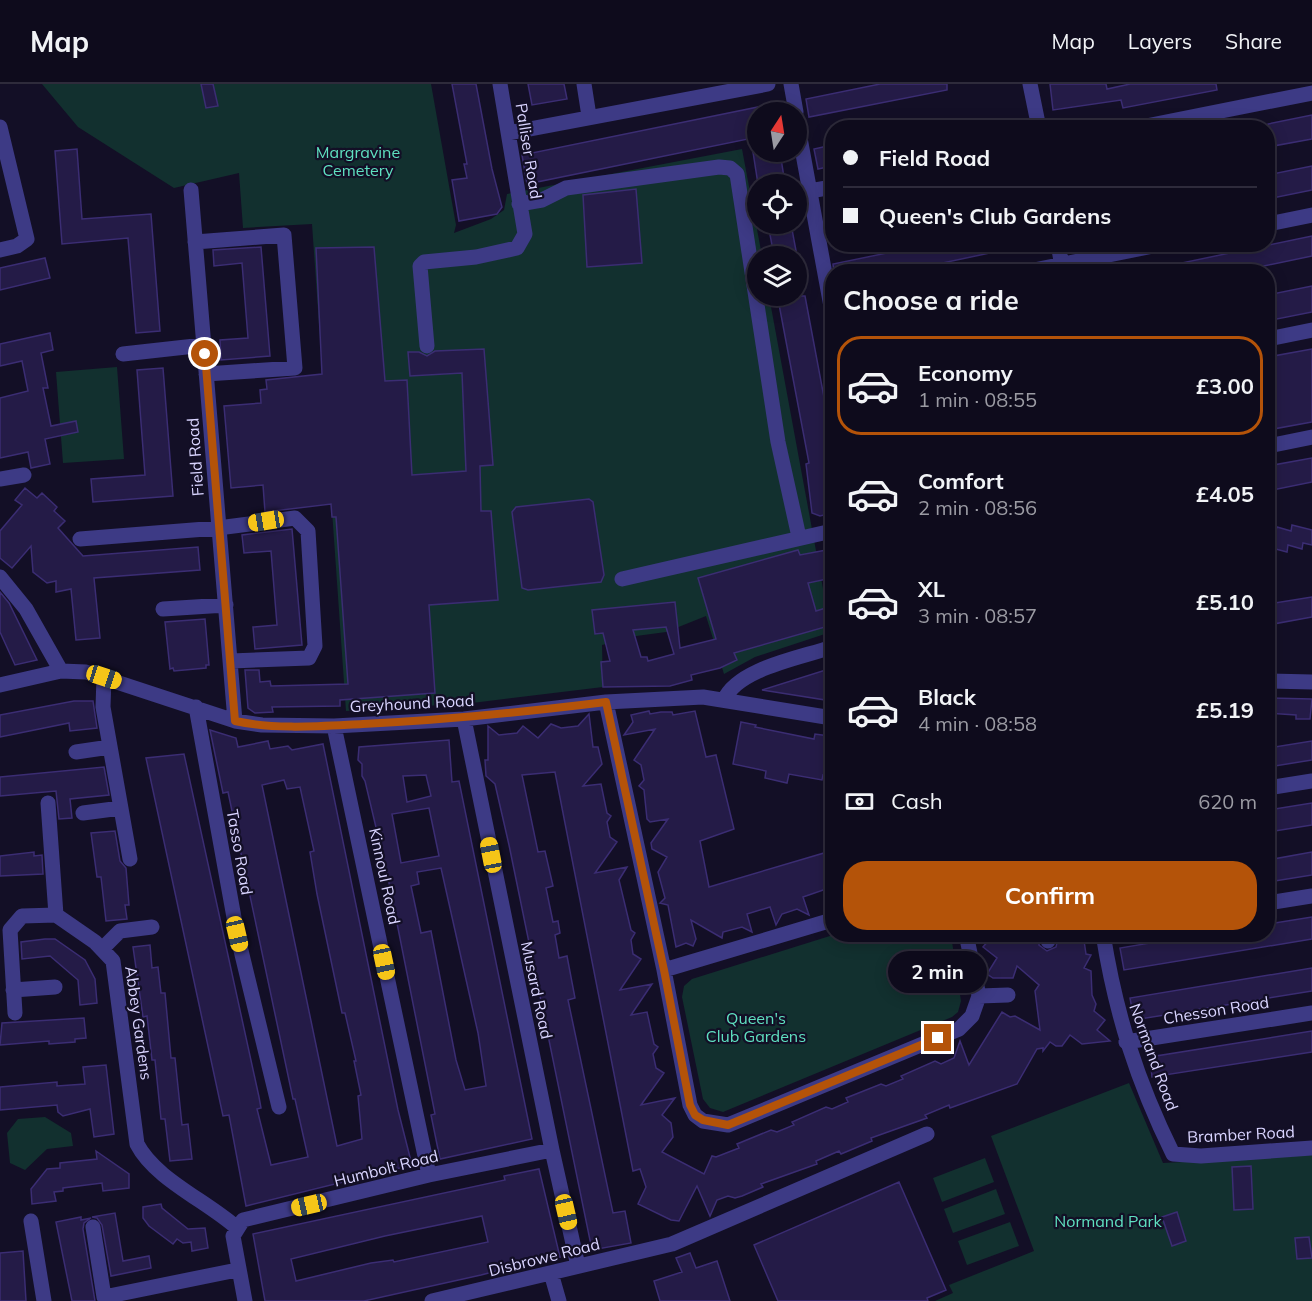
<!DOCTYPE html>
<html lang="en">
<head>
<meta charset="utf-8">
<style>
	body { margin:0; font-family:Mulish,sans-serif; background:#171425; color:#f1f3f6; height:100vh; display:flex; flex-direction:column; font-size:22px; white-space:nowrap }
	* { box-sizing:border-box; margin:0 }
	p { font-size:20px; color:#9b9ba3 }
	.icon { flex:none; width:33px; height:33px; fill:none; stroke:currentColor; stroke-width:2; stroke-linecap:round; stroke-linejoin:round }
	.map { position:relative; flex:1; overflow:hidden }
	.details { position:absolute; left:825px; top:180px; width:450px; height:678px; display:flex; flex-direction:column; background:#0e0b1c; border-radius:24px; box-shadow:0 3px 15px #0003,0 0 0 2px #2e2b3b }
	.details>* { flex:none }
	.hud { position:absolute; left:825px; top:36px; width:450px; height:132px; border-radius:24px; box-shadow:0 3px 15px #0003,0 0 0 2px #2e2b3b; display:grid; align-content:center; height:132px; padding:0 18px; background:#0e0b1c }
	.needle { width:39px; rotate:12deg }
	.fabs { position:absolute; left:747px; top:18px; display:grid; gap:12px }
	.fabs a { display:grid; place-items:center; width:60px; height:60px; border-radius:50%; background:#0e0b1c; box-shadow:0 3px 15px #0003,0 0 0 2px #2e2b3b; font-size:30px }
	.end { position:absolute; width:27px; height:27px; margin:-14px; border:8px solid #b45309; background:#fff; box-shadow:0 0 0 3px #fff }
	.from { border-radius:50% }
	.bubble { position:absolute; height:42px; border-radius:21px; background:#0e0b1c; box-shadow:0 3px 15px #0003,0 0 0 2px #2e2b3b; font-size:20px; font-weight:700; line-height:42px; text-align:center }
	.car { position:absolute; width:18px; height:36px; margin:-18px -9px; border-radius:8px; box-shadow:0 0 4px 2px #0007; background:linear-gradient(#f5c518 24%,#345 0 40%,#f5c518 0 76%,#345 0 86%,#f5c518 0) }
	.hud b { display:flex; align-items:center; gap:21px; height:57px; font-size:22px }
	.hud b+b { border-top:2px solid #2e2b3b }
	.hud i { width:15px; height:15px; background:#f1f3f6 }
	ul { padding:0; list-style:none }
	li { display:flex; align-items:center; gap:18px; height:99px; margin:0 12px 9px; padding:0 6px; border:3px solid transparent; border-radius:24px }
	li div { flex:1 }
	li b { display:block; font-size:22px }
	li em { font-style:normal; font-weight:700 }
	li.on { border-color:#b45309 }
	li>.icon { width:54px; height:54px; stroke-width:1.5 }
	h2 { padding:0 18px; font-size:27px; line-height:72px }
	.pay { display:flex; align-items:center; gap:15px; height:66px; padding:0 18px; font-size:22px }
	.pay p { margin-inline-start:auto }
	.button { display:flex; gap:12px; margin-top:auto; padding:12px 18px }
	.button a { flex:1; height:69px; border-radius:24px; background:#b45309; color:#fff; font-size:24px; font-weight:700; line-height:69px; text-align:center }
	header { display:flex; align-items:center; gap:36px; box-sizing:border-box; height:84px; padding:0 30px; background:#0e0b1c; border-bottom:2px solid #2e2b3b }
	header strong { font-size:28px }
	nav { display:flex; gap:33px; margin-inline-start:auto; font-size:21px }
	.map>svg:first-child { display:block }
</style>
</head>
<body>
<header>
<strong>Map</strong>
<nav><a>Map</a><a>Layers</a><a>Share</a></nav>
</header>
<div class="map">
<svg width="1312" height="1217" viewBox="0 0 1312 1217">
	<rect width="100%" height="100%" fill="#130f26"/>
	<!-- green -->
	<path fill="#12302f" d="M42 0H431L456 141 454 149 491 135 504 126 507 110 742 65 762 172H758V212H769L831 548 755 573 724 590 706 532 666 548 614 555V558L602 561 603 603 472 619 346 627 312 140 243 144 239 89 174 104 78 43Z
		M117 283 124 375 63 379 56 288Z
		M833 851H951L961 917 958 928 952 933 723 1028 710 1024 703 1015 682 913 684 902 692 895Z
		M1129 999 1163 1079 1312 1071V1217H935L953 1209 949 1201 1034 1167 991 1052Z
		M45 1033 71 1049 73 1062 47 1065 25 1086 10 1079 7 1049 18 1035Z
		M985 1074 994 1098 942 1118 933 1094Z
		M996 1105 1005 1130 953 1149 944 1125Z
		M1010 1138 1019 1162 967 1181 958 1157Z"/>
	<!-- building -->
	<path fill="#241b47" stroke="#3b2d73" stroke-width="1.5" fill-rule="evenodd" d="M201 0H213L218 22 206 24Z
		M452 0H476L492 85 502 123 497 130 459 137 452 96 467 94 464 80H467Z
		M528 0H564L567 15 532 21Z
		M880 0H947V6L809 33 806 15Z
		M1050 0H1106L1107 5 1130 0H1216L1217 6 1123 24 1121 16 1053 26Z
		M758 23V53L527 100 522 71Z
		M1312 31V55L1268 63V40Z
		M832 61V82L818 85 814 65Z
		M77 65 82 135 151 130 160 247 136 249 128 154 62 160 55 67Z
		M753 68H780L785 100H758Z
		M1312 82V106L1268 115V91Z
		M636 105 642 179 587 183 583 111Z
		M768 140H791L797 172H774Z
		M1312 152V172L1235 188H1167V182Z
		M931 160H1003L1004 166 900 188H834L833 180Z
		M261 163 270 272 221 276 220 256 248 254 242 179 214 182 213 166Z
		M374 163 385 297 407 296 412 391 466 387 462 289 410 292 408 268H419L427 272 435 267 484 265 493 381 480 382 481 427H491L498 516 429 521 435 609 340 616V622L272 623 273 628 255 629 248 624 245 586H259L260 598 270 597 271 602 348 600 336 433H332L331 420 265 428 263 401 231 404 224 322 261 319 260 306 267 305 266 296 322 290 316 164Z
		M45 174 50 194 0 206V184Z
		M1312 202V228L1272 236 1271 233 1268 234V211Z
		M782 212H805L832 356V429L820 432 812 429 806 380 809 379 778 215 782 214Z
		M50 249 53 266 41 269 48 304H43L51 342 76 337 78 348 45 355 50 380 31 384 28 368 0 374V314L28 307 22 277 0 282V260Z
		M1312 265V338L1268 346V273Z
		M163 284 173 412 93 418 91 395 145 391 137 286Z
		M1312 374V398L1268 407V382Z
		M25 404 37 414 42 409 57 423 54 427 65 437 58 444 83 472 198 463 200 486 94 494 100 554 76 556 71 505 56 508V497L47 499 33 488 31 462 12 484 0 474V447L22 421 15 416Z
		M589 415 593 418 604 491 601 498 528 506 522 504 512 428 516 423Z
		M1292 441 1312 446V461L1303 459 1302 465 1288 461 1287 468 1268 463V448L1275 450 1277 443 1291 447Z
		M292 445 302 561 255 565 253 543 277 541 271 467 244 469 242 451Z
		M832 465V494L808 499 816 527 832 522V541L734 569 737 576 720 584 691 591 692 596 670 602 603 603 601 578 610 577 603 549 595 550 592 526 675 518 680 564 716 555 698 494 798 466 800 471ZM666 543 674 570 648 577 647 573H641L633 546Z
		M0 508 9 519 37 576 15 581 0 548Z
		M1312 513V533L1268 541V520Z
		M205 535 209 581H206V584L174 587 173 584 170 585 165 538Z
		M832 584V617L762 606Z
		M1268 614 1312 615 1310 635H1296V631L1268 629Z
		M74 617H93L97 644 70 647 69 639 0 653V631Z
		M649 627 650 630 661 628H672L673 631 695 627 706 673 716 671 734 745 700 757 709 803 824 769 832 788V803L803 813 809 831 797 825 782 830 776 841 770 823 747 830 752 848 742 843 723 848 722 854 691 836 696 855 693 862 686 859 676 863 668 821 660 819 665 814 658 788 667 773 652 765 651 759 668 735 650 738 647 735 644 706 639 702 644 696 641 681 634 676 655 645 624 651 633 638 631 631Z
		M589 630 593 663H598L602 680 583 702 601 700 607 729 611 732 607 738 610 753 617 758 595 789 627 783 619 796 631 846 635 849 631 856 633 870 641 875 620 906 652 900 631 931 647 928 654 960 658 963 653 970 656 984 664 989 641 1021 675 1014 662 1031 671 1039 673 1053 662 1068 704 1090 712 1072 716 1073 739 1064 737 1060 771 1046 777 1048 794 1041 792 1038 826 1023 832 1025 848 1018 846 1014 881 1000 886 1002 903 995 901 992 935 977 941 980 954 974 960 957 969 981 1002 928 1010 933 1015 932 1040 946 1035 907 1039 901 1017 882 1013 894H993L987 890 997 874 983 863 989 856 1000 852 1039 850V861L1047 867 1056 863 1059 850H1083L1086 870 1091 871 1084 884 1091 887 1092 911 1096 920 1094 927 1105 936 1097 946 1110 957 1082 960 1070 951 1062 962H1056L1050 958 1043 967V964L1037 965 1017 1000 950 1024 949 1021 925 1031 927 1034 871 1054 872 1057 841 1070 839 1067 816 1077 817 1080 761 1100 763 1103 742 1112 735 1114 728 1112 717 1116 710 1132 697 1102 679 1137 671 1136 638 1120 646 1103 640 1085 633 1087 555 688 522 691 538 768 545 767 553 802 546 804 553 838 558 837 560 849 555 851 559 874 567 872 575 914 568 916 613 1129 625 1127 631 1159 592 1166 509 761 495 700 486 692 485 676H488V642L499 651 517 649 523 642 538 654 551 640 561 644 578 642Z
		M741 638 756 641 755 643 814 655 815 650 829 652 828 657H832V693L823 691 822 696 789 690 787 699 765 694 766 687 733 680Z
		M210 646 236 654 238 663 268 657 270 665 288 662 292 666 323 660 398 1026 412 1081 246 1122 229 1031 223 1032 146 674 184 670 259 1013 261 1024 257 1025 271 1081 308 1073 295 1015H293L228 708 223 709ZM284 696 287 705 300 703 314 767 310 768 317 810 342 929H345L356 977H354L361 1011 358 1012 362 1055 337 1062 262 701Z
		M449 656 452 698 459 697 532 1055 440 1075 431 1031 435 1030 388 794 365 697 362 692V680L358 676 359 663ZM426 691 431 712 407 718 403 692ZM429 724 439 772 401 779 392 730ZM441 784 478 949 486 1002 465 1006 456 976 431 847 421 849 411 802 419 800 417 788Z
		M1312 657V676L1268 683V664Z
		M104 683 109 711 70 715 72 734 59 735 56 707 0 712V693Z
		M1312 719V741L1268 748V726Z
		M115 747 120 777 126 784 129 821H125L127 835 106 837 101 793H97L91 749Z
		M34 768V772L42 771 43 790 0 792V772Z
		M1312 768V791L1268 798V776Z
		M1312 833V855L1124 886 1120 864 1203 850H1268V840Z
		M45 855H55L85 876 95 895 97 919 80 921 78 896 50 872 22 875 21 858Z
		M150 861 152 884 158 883 161 909H165L171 974H175L182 1041 188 1040 192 1075 170 1077 165 1035H161L155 976H152L147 932 143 933 133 863Z
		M1312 884V907L1134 936 1130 914Z
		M84 934 86 954 75 955V958L49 960V957L0 961 2 939Z
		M1312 947V968L1152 993 1150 973Z
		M106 981 114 1050 94 1053 90 1025 63 1032 58 1028 57 1021 0 1026V1003L57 998V1002L85 1000 83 983Z
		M96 1067 129 1090V1104L103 1107 102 1099 63 1104V1107L54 1108 56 1117 32 1120 31 1105 47 1085 60 1084V1079L97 1075Z
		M1251 1082 1253 1125 1234 1126 1232 1083Z
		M539 1085 560 1173 516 1179V1182L481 1191 364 1217H265L253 1150 505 1096 504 1092ZM482 1132 488 1158 394 1178 393 1176 371 1179 296 1197 291 1175 385 1152Z
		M899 1098 946 1206 927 1214 928 1217H778L754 1161Z
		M161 1120 162 1124 188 1145 205 1144 208 1164 192 1167 191 1158 183 1159 177 1155 173 1160 149 1142 143 1134V1123Z
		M1177 1128 1186 1157 1172 1162 1162 1133Z
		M115 1129 123 1177 149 1172 151 1184 111 1192 102 1141 97 1134 92 1133Z
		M81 1133V1136L91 1134 84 1139 83 1145 95 1217H72L56 1138Z
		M1309 1153 1312 1174 1297 1175 1295 1154Z
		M23 1167 26 1217H0V1169Z
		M690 1169 696 1184 717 1177 730 1217H660L654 1197 682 1188 676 1174Z"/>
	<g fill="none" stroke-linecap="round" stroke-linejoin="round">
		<!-- minor -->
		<path stroke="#3d3a85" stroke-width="15" d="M584 0 589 32
			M791 0 796 28
			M1030 0 1039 44
			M796 32 832 228
			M0 43 27 155 17 162 0 166
			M1136 44 1312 9
			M509 49 768 0
			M191 106 235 637
			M810 107 832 103
			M519 120 542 116 566 104 719 83 730 84 737 90 778 358 799 453
			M1268 140 1312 131
			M195 158 284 151 295 284 206 290
			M1058 160 1063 188
			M1024 188 1163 160
			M1268 255 1312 246
			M427 262 420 182 424 178 476 173 517 164 525 150 500 0
			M123 270 204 261
			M1268 362 1312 353
			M0 395 24 391
			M80 455 218 444 295 434 308 447 315 562 309 574 231 577
			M0 493 26 525 61 587
			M622 495 832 447
			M163 525 226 521
			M104 593 103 623 130 775
			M1268 597 1312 598
			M0 601 61 587 86 588 235 637 262 641 334 642 464 635 606 618 703 613 832 634
			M724 616C738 584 801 574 832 563
			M606 618 664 886 690 1021 695 1031 703 1037 728 1041 959 945 972 932 979 912 966 850
			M196 623 237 850 279 1023
			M464 635 552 1066 578 1182
			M334 642 429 1091
			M76 668 110 663
			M1268 704 1312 697
			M48 719 56 831 95 858 113 877 137 1060C155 1095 207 1117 237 1144
			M83 729 121 724
			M1268 819 1312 812
			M1103 850C1116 931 1137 997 1173 1070L1201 1072 1312 1064
			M1048 857 1049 850
			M103 864 120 847 152 843
			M664 886 832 836
			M13 906 55 903
			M979 912 1008 911
			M15 929 10 846 22 832 56 831
			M1126 958 1312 929
			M31 1137 44 1217
			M93 1143 104 1213 237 1186
			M551 1189 559 1217
			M245 1217 233 1152 243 1136 429 1091 552 1066
			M432 1217 672 1160 927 1050"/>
	</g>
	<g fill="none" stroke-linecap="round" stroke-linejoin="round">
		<!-- route -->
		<path stroke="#b45309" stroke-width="8" d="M205 270 235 637C276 646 322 642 363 640 445 636 525 628 606 618L664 886 690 1021 695 1031 703 1036 728 1041 938 954"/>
	</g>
	<g text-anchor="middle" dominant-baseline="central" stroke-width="4.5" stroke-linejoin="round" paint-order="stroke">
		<!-- street labels -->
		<g font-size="16" fill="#d9d4ff" stroke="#130f26">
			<text transform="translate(529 67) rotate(81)">Palliser Road</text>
			<text transform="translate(195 373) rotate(-94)">Field Road</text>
			<text transform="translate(412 619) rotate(-3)">Greyhound Road</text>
			<text transform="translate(240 768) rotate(80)">Tasso Road</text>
			<text transform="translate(385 792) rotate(78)">Kinnoul Road</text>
			<text transform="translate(537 906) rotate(78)">Musard Road</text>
			<text transform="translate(1216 926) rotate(-9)">Chesson Road</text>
			<text transform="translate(139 939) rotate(82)">Abbey Gardens</text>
			<text transform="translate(1154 973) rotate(70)">Normand Road</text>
			<text transform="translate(1241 1050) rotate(-3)">Bramber Road</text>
			<text transform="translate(386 1084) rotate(-14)">Humbolt Road</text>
			<text transform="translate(544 1173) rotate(-14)">Disbrowe Road</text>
		</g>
		<!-- park labels -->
		<g font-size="16" fill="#5fe0c0" stroke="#130f26">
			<text x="358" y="68">Margravine<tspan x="358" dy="18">Cemetery</tspan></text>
			<text x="756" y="934">Queen's<tspan x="756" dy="18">Club Gardens</tspan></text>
			<text x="1108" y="1137">Normand Park</text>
		</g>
	</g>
</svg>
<div class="fabs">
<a><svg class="needle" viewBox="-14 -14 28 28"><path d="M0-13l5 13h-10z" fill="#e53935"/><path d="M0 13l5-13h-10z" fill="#9b9ba3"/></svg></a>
<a><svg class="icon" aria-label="locate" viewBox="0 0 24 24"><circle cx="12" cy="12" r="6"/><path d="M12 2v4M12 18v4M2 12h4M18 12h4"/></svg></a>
<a><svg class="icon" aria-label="layers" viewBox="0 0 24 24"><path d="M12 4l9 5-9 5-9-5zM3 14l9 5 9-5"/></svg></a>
</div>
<i class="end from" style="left:205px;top:270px"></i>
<i class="end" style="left:938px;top:954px"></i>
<div class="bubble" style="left:888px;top:867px;width:99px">2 min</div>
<i class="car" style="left:266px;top:437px;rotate:261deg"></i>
<i class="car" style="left:104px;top:593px;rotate:108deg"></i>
<i class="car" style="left:491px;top:771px;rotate:349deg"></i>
<i class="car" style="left:237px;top:850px;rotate:167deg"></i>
<i class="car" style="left:384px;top:878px;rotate:168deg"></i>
<i class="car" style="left:309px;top:1121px;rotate:257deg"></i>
<i class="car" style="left:566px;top:1128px;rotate:167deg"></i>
<div class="hud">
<b><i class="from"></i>Field Road</b>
<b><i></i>Queen's Club Gardens</b>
</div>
<section class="details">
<h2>Choose a ride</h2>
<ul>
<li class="on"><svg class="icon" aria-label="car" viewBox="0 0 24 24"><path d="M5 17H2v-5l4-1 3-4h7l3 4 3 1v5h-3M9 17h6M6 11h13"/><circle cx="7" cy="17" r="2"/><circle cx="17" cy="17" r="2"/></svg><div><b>Economy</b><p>1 min · 08:55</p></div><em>£3.00</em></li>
<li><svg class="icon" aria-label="car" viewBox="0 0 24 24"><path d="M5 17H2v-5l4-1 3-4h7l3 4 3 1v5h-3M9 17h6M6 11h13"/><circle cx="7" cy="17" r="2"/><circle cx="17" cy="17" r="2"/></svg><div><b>Comfort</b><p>2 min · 08:56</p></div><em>£4.05</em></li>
<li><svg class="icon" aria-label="car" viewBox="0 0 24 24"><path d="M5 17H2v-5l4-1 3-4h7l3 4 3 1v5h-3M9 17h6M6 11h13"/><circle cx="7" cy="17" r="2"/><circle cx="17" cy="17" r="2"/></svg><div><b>XL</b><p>3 min · 08:57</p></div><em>£5.10</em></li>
<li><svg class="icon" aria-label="car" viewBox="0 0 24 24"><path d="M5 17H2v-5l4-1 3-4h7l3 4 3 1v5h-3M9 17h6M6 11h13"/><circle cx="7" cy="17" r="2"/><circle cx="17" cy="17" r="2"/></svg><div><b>Black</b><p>4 min · 08:58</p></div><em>£5.19</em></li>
</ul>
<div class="pay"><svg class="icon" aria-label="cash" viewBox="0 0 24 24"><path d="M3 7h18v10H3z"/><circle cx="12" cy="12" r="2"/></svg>Cash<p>620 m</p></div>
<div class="button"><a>Confirm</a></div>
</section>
</div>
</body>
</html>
